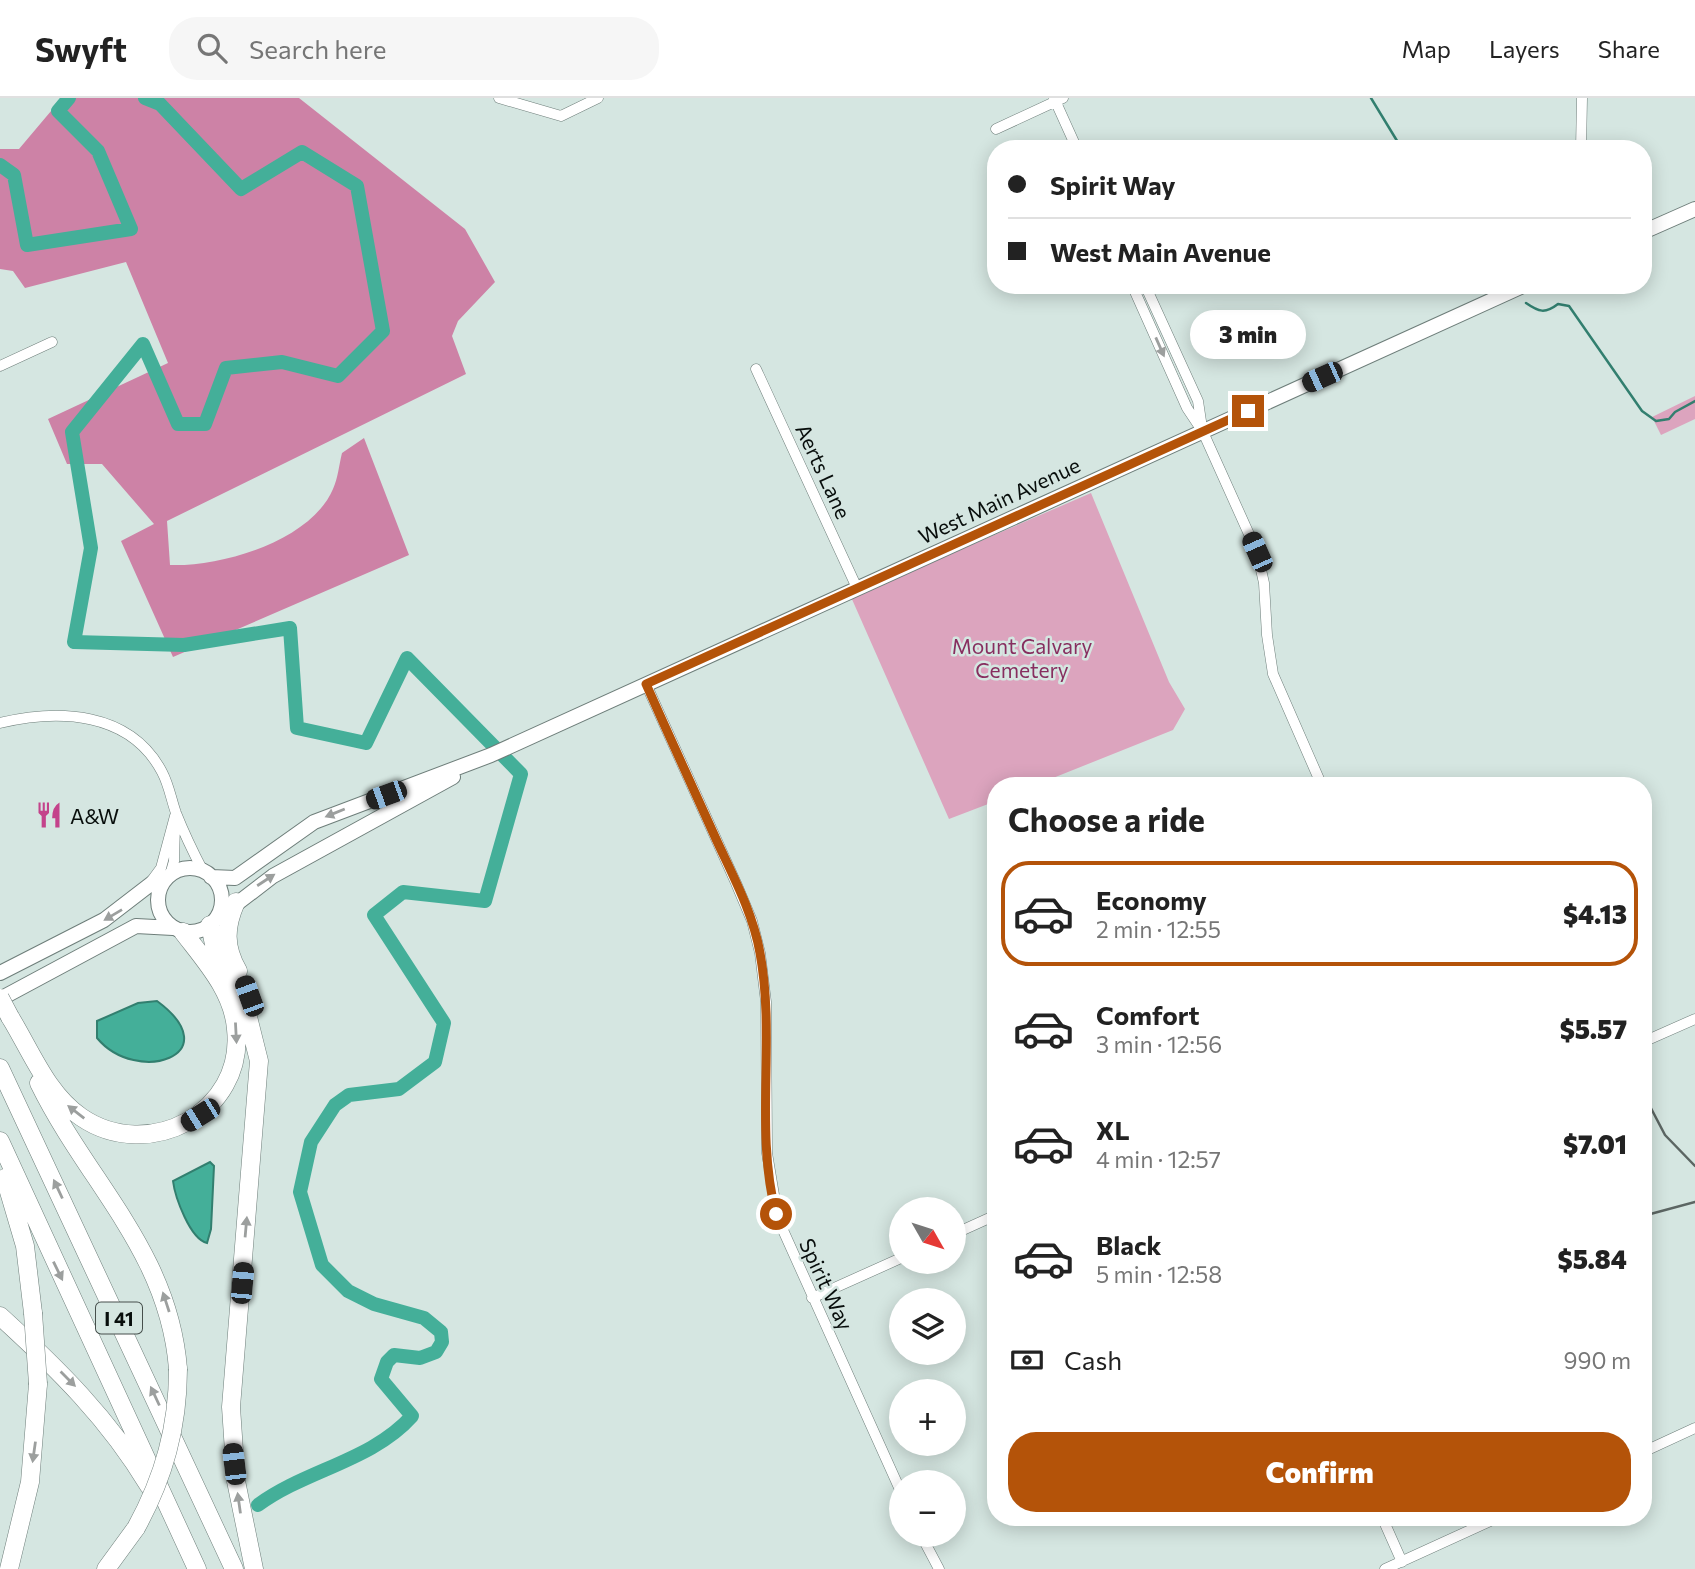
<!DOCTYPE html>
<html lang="en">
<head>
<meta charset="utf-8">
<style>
	body { margin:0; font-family:Commissioner,sans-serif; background:#f6f6f6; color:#222; height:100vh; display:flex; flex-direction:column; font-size:26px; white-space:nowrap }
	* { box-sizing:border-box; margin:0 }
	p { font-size:23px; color:#767676 }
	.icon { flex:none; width:38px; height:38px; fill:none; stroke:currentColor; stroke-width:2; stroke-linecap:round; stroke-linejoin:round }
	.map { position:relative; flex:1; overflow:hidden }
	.panel { position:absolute; left:987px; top:679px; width:665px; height:749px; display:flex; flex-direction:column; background:#fff; border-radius:28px; box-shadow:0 4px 18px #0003 }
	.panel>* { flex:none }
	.banner { position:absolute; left:987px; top:42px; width:665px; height:154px; border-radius:28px; box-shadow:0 4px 18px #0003; display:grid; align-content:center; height:154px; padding:0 21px; background:#fff }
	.needle { width:46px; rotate:129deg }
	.controls { position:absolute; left:889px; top:1099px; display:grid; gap:14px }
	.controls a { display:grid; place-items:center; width:77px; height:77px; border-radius:50%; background:#fff; box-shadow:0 4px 18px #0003; font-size:35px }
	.end { position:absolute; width:32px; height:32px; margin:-16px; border:9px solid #b45309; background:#fff; box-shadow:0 0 0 4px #fff }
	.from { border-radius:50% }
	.bubble { position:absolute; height:49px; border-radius:24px; background:#fff; box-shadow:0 4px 18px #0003; font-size:23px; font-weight:800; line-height:49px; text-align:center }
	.car { position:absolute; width:21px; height:42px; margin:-21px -10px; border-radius:9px; box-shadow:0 0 5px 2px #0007; background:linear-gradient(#222 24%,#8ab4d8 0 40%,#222 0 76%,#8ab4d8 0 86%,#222 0) }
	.banner b { display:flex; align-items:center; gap:24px; height:66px; font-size:26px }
	.banner b+b { border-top:2px solid #e0e0e0 }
	.banner i { width:18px; height:18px; background:#222 }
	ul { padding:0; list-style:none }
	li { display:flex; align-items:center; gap:21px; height:105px; margin:0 14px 10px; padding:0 7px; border:4px solid transparent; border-radius:28px }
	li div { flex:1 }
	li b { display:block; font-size:26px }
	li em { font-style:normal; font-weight:800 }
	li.selected { border-color:#b45309 }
	li>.icon { width:63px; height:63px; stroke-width:1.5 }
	h2 { padding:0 21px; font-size:32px; line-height:84px }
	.pay { display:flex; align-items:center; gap:18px; height:77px; padding:0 21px; font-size:26px }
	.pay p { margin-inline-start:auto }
	.cta { display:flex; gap:14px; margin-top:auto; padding:14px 21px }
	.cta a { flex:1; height:80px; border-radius:28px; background:#b45309; color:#fff; font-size:28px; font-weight:800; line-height:80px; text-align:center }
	header { display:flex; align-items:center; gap:42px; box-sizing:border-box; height:98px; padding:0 35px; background:#fff; border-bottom:2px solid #e0e0e0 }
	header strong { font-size:33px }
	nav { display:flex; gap:38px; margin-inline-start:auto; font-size:24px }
	.search { width:490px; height:63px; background:#f6f6f6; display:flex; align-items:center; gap:18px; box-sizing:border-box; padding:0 24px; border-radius:28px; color:#767676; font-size:26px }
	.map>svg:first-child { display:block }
</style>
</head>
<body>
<header>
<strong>Swyft</strong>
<div class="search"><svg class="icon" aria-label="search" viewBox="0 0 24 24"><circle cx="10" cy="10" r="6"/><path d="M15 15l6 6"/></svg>Search here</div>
<nav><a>Map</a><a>Layers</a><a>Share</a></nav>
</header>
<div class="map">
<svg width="1695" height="1471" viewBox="0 0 1695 1471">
	<rect width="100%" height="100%" fill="#d5e6e1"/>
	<!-- green -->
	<path fill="#dca4be" d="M1695 298V321L1661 337 1652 319Z
		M1091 395 1169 584 1185 611 1173 632 1033 688H996V703L949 721 851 499Z"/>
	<!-- forest -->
	<path fill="#cd82a6" d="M62 0H299L465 131 495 184 458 223 452 238 466 276 167 423 170 467C221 469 311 443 333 391 338 380 339 367 342 355L364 340 409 457 173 559 121 443 154 426 102 366H67L48 321 168 265 126 164 25 190 13 173 0 171V51H19Z"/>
	<!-- water -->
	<path fill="#44af99" stroke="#327f6f" stroke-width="2" d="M157 903C230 957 137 988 97 940V923L138 905Z
		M210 1064 214 1068 211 1131 207 1145C190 1141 175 1099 173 1083Z"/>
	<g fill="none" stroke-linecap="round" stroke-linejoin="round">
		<!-- stream -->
		<path stroke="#327f6f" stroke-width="2.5" d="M1371 0 1402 51
			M1526 205C1539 214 1545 216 1558 206L1569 208 1642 313 1656 323 1669 321 1675 314 1695 303"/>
		<!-- river -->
		<path stroke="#44af99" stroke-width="14" d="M145 0 160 6 241 91 302 54 357 88 383 233 338 278 282 264 226 270 205 326H178L143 246 72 334 91 450 74 544 184 547 290 530 297 630 366 645 407 560 521 676 485 803 403 794 374 817 444 925 435 964 399 991 349 997 335 1007 311 1044 300 1094 322 1167 348 1193 374 1206 424 1220 441 1234 442 1244 436 1254 420 1260 394 1257 387 1264 381 1281 412 1318C372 1363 305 1372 258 1407
			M0 67 14 77 27 147 131 131 98 53 58 13 69 0"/>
		<!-- minor casing -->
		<g stroke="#6e7e7a" stroke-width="11">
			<path id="minor" d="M499 0 561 18 598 0
				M1054 0 1077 51
				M996 31 1063 0
				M1581 51 1582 0
				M1132 187 1187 310 1203 334 1257 454 1264 485 1267 537 1273 576 1322 688
				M1145 187 1198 303 1202 330
				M0 268 52 244
				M756 271 857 490
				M646 586 736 785 752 823 760 855 766 904 767 1055 778 1121 901 1394
				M0 625C58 611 130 613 162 674 169 687 171 701 176 715 184 735 193 754 203 773
				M170 777 174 763 175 726
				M150 785 161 770 175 718
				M1643 944 1695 921
				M954 1136 996 1117
				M812 1200 901 1160
				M1643 1354 1695 1330
				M1382 1419 1402 1464
				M921 1437 939 1471
				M1385 1471 1499 1419"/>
		</g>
		<!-- secondary casing -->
		<g stroke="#6e7e7a" stroke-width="16">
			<path id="secondary" d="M1643 134 1695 111
				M158 802a32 32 0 1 1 64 0a32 32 0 1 1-64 0Z
				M211 779 235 780 314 724 491 657 1525 187
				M213 824 273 778 453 679
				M0 875 104 822 156 782 167 779
				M0 901 136 828 173 830"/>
		</g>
		<!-- motorway casing -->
		<g stroke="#6e7e7a" stroke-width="19">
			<path id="motorway" d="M236 804C225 829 224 848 238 873
				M210 827 216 856 243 899 259 963 231 1309 236 1383 254 1471
				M10 919C31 953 47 996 81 1019 148 1065 245 1015 236 931 233 893 205 863 183 834
				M0 970 234 1471
				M39 985C88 1085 169 1154 178 1271
				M0 1043 197 1471
				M5 1080 25 1148 33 1215
				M0 1218C57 1270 109 1321 149 1388
				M9 1471 30 1384 38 1286
				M106 1471 136 1430"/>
		</g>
		<!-- minor -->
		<use href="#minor" stroke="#fff" stroke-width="10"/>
		<!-- secondary -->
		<use href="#secondary" stroke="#fff" stroke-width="14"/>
		<!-- motorway -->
		<use href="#motorway" stroke="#fff" stroke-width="18"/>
		<!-- rail -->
		<path stroke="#5c6663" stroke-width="2.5" d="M1643 995 1665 1037 1695 1068
			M1643 1118 1695 1104"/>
		<!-- motorway-bridge casing -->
		<g stroke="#6e7e7a" stroke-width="19" stroke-linecap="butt">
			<path id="motorway-bridge" d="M0 900 10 919
				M33 1215 38 1286
				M136 1430C164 1379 178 1329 178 1271"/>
		</g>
		<!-- motorway-bridge -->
		<use href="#motorway-bridge" stroke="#fff" stroke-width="18"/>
	</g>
	<!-- one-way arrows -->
	<defs><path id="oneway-solid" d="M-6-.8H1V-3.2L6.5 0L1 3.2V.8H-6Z" transform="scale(1.75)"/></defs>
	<g fill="#9c9f9e">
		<use href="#oneway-solid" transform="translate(1160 249) rotate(66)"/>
		<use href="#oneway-solid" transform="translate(335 715) rotate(158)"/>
		<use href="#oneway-solid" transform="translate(266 782) rotate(-33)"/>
		<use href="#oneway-solid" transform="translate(113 817) rotate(149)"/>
		<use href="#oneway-solid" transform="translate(236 935) rotate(87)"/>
		<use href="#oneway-solid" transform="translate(76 1014) rotate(-142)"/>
		<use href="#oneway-solid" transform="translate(58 1091) rotate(-115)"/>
		<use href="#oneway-solid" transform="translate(246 1129) rotate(-85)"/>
		<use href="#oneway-solid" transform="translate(58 1173) rotate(64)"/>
		<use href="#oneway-solid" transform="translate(166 1204) rotate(-108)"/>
		<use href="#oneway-solid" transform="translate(68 1281) rotate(45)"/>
		<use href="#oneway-solid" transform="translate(155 1298) rotate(-115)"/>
		<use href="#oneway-solid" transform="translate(34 1354) rotate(98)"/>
		<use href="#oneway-solid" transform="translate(239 1405) rotate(-98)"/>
	</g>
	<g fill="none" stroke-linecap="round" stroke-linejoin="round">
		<!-- route -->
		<path stroke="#b45309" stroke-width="9" d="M776 1116C754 1031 776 941 760 855 753 815 733 778 716 741 693 690 669 638 646 586L1248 313"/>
	</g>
	<!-- icons -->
	<defs>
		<g id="restaurant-bare" transform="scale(2.1)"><path d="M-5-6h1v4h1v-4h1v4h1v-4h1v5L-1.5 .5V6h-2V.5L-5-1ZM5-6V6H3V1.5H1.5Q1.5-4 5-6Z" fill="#c4438b" stroke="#d5e6e1" stroke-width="2.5" paint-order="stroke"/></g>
	</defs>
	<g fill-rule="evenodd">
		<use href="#restaurant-bare" x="49" y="717"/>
	</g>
	<g text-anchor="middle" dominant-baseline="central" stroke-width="5" stroke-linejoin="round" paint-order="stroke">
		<!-- shield labels -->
		<rect fill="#d5e6e1" stroke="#464f4c" stroke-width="2" x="96" y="1204.5" width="46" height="31" rx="5"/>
		<g font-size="19" font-weight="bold" fill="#080e0c">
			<text x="119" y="1220">I 41</text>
		</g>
		<!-- street labels -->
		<g font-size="21" fill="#080e0c" stroke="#d5e6e1">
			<text transform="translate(824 373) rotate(65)">Aerts Lane</text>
			<text transform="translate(999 402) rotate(-25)">West Main Avenue</text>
			<text transform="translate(827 1186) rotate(65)">Spirit Way</text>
		</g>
		<!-- park labels -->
		<g font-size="21" fill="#872e5f" stroke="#d5e6e1">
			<text x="1022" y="547">Mount Calvary<tspan x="1022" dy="24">Cemetery</tspan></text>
		</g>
		<!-- poi labels -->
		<g font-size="21" fill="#080e0c" stroke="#d5e6e1" text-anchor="start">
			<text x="70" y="717">A&amp;W</text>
		</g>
	</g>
</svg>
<div class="controls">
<a><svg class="needle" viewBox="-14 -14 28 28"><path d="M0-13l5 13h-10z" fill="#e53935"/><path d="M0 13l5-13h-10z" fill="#767676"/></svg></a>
<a><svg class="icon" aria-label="layers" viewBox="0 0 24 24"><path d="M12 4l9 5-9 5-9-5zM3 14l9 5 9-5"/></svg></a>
<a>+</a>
<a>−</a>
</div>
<i class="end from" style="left:776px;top:1116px"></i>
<i class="end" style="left:1248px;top:313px"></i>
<div class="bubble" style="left:1190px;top:212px;width:116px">3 min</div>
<i class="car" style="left:1322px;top:279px;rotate:246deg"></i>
<i class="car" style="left:1257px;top:454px;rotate:336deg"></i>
<i class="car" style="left:386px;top:697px;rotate:250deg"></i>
<i class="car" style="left:249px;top:898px;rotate:340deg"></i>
<i class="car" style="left:200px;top:1017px;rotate:238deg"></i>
<i class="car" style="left:242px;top:1185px;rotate:5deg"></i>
<i class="car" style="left:234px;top:1366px;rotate:353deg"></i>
<div class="banner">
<b><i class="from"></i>Spirit Way</b>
<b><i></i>West Main Avenue</b>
</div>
<section class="panel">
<h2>Choose a ride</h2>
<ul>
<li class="selected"><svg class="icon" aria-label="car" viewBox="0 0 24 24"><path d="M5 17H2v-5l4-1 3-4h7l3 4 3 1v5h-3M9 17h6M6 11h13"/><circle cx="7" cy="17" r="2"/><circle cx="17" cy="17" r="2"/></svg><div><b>Economy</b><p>2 min · 12:55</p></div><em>$4.13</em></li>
<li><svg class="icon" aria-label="car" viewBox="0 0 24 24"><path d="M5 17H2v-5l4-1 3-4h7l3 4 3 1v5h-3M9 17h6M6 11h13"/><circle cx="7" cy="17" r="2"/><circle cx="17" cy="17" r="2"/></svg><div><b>Comfort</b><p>3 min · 12:56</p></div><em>$5.57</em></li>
<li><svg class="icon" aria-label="car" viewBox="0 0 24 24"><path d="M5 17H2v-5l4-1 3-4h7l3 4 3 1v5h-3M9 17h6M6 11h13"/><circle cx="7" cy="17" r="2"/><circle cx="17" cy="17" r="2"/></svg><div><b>XL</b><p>4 min · 12:57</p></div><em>$7.01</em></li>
<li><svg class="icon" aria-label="car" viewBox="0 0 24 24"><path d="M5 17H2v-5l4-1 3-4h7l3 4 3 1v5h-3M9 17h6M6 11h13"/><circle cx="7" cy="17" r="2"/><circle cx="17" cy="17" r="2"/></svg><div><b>Black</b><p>5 min · 12:58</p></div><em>$5.84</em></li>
</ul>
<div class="pay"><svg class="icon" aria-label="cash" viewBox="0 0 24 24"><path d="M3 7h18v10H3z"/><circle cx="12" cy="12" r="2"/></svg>Cash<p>990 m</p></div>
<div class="cta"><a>Confirm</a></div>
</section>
</div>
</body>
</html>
